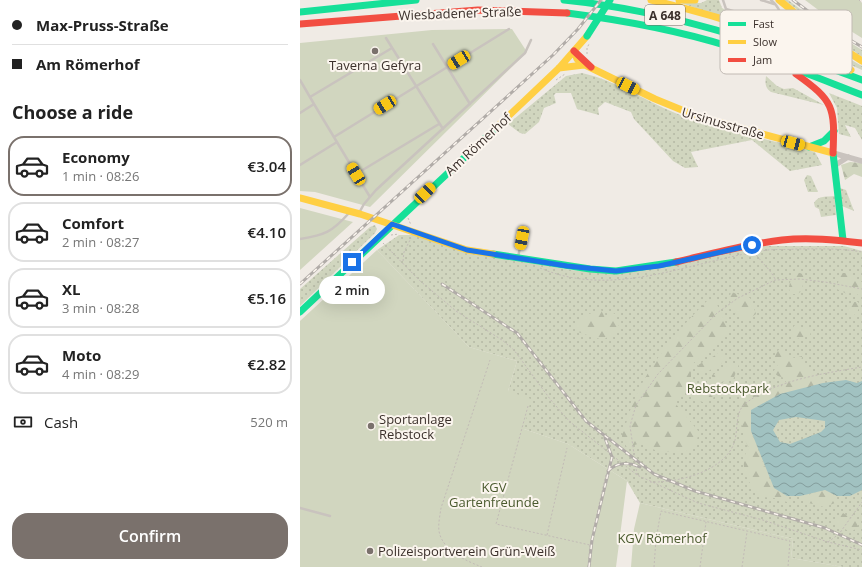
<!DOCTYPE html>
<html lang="en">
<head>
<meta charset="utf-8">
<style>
	body { margin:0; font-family:"Open Sans",sans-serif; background:#f2f2f2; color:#222; height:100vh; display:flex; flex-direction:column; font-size:15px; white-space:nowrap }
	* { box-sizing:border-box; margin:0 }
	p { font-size:13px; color:#767676 }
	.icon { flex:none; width:22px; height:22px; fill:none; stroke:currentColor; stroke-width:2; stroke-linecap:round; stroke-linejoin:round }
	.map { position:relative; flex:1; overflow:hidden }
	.drawer { display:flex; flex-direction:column; background:#fff; width:300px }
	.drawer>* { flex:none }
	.guide { display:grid; align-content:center; height:88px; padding:0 12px; background:#fff }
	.end { position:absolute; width:18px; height:18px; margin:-9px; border:5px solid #1a73e8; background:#fff; box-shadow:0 0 0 2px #fff }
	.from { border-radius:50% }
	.bubble { position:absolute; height:28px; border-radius:14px; background:#fff; box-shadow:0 4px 16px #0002; font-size:13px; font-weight:600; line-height:28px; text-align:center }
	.car { position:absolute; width:12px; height:24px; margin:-12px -6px; border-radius:5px; box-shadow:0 0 3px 1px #0007; background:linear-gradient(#f5c518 24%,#345 0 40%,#f5c518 0 76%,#345 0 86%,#f5c518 0) }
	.guide b { display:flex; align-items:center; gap:14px; height:38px; font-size:15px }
	.guide b+b { border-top:1px solid #e0e0e0 }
	.guide i { width:10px; height:10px; background:#222 }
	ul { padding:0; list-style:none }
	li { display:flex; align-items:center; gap:12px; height:60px; margin:0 8px 6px; padding:0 4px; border:2px solid #e0e0e0; border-radius:16px }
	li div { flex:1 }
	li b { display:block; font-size:15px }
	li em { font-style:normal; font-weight:600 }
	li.on { border-color:#7a716c }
	li>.icon { width:36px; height:36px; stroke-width:1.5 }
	h2 { padding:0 12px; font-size:18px; line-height:48px }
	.pay { display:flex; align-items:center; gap:10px; height:44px; padding:0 12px; font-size:15px }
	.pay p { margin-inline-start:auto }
	.action { display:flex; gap:8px; margin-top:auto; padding:8px 12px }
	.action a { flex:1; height:46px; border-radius:16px; background:#7a716c; color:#fff; font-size:16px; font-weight:600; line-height:46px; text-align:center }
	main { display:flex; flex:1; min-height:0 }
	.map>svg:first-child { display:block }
</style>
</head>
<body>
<main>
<section class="drawer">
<div class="guide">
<b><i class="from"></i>Max-Pruss-Straße</b>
<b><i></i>Am Römerhof</b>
</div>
<h2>Choose a ride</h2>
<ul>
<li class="on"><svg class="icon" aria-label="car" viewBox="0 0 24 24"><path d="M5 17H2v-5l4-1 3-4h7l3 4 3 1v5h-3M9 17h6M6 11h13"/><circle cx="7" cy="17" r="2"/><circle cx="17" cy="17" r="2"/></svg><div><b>Economy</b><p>1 min · 08:26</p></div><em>€3.04</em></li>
<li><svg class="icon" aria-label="car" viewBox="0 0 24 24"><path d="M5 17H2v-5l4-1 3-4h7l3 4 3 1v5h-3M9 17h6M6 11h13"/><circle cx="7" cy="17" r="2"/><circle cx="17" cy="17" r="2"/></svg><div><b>Comfort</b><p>2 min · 08:27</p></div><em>€4.10</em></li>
<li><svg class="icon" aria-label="car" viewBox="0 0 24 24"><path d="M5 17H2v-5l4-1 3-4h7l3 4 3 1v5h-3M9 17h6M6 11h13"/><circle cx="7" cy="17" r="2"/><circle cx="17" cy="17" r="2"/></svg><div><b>XL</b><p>3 min · 08:28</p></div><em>€5.16</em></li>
<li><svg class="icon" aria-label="car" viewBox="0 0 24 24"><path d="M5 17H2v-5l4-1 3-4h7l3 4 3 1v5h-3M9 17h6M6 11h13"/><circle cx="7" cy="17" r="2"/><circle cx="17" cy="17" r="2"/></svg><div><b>Moto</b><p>4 min · 08:29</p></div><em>€2.82</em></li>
</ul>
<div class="pay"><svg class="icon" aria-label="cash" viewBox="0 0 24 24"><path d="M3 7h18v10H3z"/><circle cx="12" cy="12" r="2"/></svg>Cash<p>520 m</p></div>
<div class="action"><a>Confirm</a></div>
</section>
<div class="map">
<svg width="562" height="567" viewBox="0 0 562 567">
	<defs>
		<pattern id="grass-dots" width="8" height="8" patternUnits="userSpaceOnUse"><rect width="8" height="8" fill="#d1d6bf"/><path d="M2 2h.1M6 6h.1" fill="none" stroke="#b4b8a4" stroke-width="1.8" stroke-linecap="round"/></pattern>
		<pattern id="forest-firs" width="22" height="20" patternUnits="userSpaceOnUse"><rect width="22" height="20" fill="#d1d6bf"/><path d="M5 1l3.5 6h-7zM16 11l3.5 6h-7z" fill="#b4b8a4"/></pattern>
		<pattern id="water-waves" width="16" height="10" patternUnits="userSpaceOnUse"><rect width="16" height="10" fill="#a1c2c1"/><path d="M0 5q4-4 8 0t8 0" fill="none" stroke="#849e9d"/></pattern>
	</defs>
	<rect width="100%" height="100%" fill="#f0ebe5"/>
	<!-- grass -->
	<path fill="url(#grass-dots)" d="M407 0H419L422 8 431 13 482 28 525 45 562 66V70L514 48 381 3H401Z
		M484 0H488L519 23 562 50V57Z
		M282 73C318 81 348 103 383 116 426 131 471 140 515 152L522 165 490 171 452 140 391 152 398 167 385 168 373 161 334 119 331 112 305 102 298 108 299 115 277 109 271 93H256L254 95 256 103 244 108 239 122 225 134 220 133 208 124 266 76Z
		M466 76 477 86 484 89 493 88 524 105 471 92C465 88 465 83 466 76Z
		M529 93 562 106V140L555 128 545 125 551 137 539 134 537 108Z
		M507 175 511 176 518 192H508L504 180Z
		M540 188 546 190 554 211 542 206Z
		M535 196 536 215 521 217 519 209 515 207 514 203C518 195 527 197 535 196Z
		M75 225 77 229 75 233 0 306V289L70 227Z
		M99 235H114L203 257 271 270 315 274 451 246H544L562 251V567H543L491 558 493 539 340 503 327 481 268 444 224 429 208 391 217 361 169 347 77 250Z"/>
	<!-- forest -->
	<path fill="url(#forest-firs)" d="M550 162 562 163V177L554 174 545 180 541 165Z
		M495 272 504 274 502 291 497 294H490L489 287 492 274Z
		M540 273H547L554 280 562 282V297L553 292 547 294 537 289Z
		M431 292 450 298 456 314 447 320 436 314 429 299Z
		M408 300H415L429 331 418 344 391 365V381L375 403 399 432 396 443 384 453 357 451 340 443 327 448C326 444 322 440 322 436 322 433 325 428 326 424 338 377 374 333 408 300Z
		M552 302H558C561 309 557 312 552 317L548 314 547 307Z
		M301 310 306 320 311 312 317 315V321L320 329 315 335 309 336 303 340 278 332 275 325 289 314Z
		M495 325 511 330 510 336 497 339 490 332Z
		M483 347 487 356 495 358 502 356 501 363C507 371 519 374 523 383L451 410V431L469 478 474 488 487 496V502L474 498 463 497C447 483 438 469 448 447 441 430 439 413 439 395L480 388 488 379 478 376 473 372 479 363 474 361 476 352Z
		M419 352 425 355 421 364 401 375 397 372 398 365 414 356Z
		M429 364H439L433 380 413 384 412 375 423 371Z
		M403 388 414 398 404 402 394 401 396 390Z
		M525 490 535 499V503L524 507 505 502V497L514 492Z
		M543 513 557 522 558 528 550 532 538 525 535 521Z"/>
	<!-- garden -->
	<path fill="#d1d6bf" d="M505 0H559L562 3V38L525 15Z
		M212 29 227 52 70 207 15 192 0 191V43L132 30Z
		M0 208 53 222 0 270Z
		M77 250 169 347 217 361 208 391 231 399 224 429 268 444 327 481 316 567H0V321Z
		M340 503 493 539 491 558 543 567H331L334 529Z"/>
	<!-- water -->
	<path fill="url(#water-waves)" fill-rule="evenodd" d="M546 380 557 383 562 381V490L550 496H537L525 490 500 496H487L474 488 451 431V410L480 394 523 383ZM496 417 525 421V428L521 432 490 444 480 442 473 430 479 420Z"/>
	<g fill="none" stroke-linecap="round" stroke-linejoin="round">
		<!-- path -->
		<path stroke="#c2bbb6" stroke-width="1" stroke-dasharray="2 2" stroke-linecap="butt" d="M559 0 562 3
			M287 54V48L289 44
			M256 80 265 74
			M108 218 111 225
			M91 235 99 234
			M83 243 119 280 156 311 202 340 214 350 250 399 269 421 337 475 398 503 463 520 528 542 562 550
			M454 252C461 262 470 269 475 279
			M103 261 104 252 111 238
			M240 268C315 300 393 260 468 250 477 249 487 250 496 249 518 249 540 248 562 252
			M228 406 196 524 290 545
			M337 475 330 426 336 405 358 374 417 313 438 298 475 280 500 279 525 282 562 289
			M350 482C378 483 427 471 435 440 438 428 435 411 446 403 476 380 526 373 562 367
			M247 535 267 448
			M528 542 539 534 562 502
			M182 567C166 561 142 550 139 531 138 524 140 515 141 508L190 360
			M288 567 290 545 306 474
			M354 567 356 539 361 511 490 541 488 567
			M400 567 406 522
			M442 567 447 532"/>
		<!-- lane -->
		<path stroke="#c9c3be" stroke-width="2.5" d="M423 0 426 9 443 14
			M461 0 474 4
			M471 0C479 7 482 13 479 24
			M474 13 480 15
			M472 20 486 28 523 41
			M471 23 479 24
			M86 38 143 129
			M133 44 170 104
			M0 80 14 104
			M10 97 92 48
			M0 113 14 104 70 197
			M34 137 209 29
			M0 165 37 142
			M56 174 139 124
			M59 213 64 204 76 190 225 53 231 40
			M0 239C25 235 32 232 49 213
			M218 257 224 229
			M0 508 30 516"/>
		<!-- street -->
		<path stroke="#c9c3be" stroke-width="5.5" d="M533 153 562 161
			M537 164 548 157"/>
		<!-- fast -->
		<path stroke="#16e098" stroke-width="7" d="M264 0C371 11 462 42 562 80
			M0 12 116 0
			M267 13C322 20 377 30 431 47 475 60 518 78 562 95
			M509 147 524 141 534 131
			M533 153 543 240
			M193 254 290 269 316 271 376 262
			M0 312 198 126"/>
		<!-- slow -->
		<path stroke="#ffcf43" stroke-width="7" d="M351 0C421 16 487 38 551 70
			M379 0H395
			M479 0 525 37 562 61
			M274 51 277 59 283 64 355 99 399 117 533 153
			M259 68 284 65
			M198 126 259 68 287 36
			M0 198 60 214 167 250 193 254"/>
		<!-- jam -->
		<path stroke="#f24e42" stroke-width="7" d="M0 24 178 10 267 13
			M274 51 291 67
			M496 74C534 101 535 107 533 153
			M376 262C411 254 446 244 482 240 509 237 536 240 562 243"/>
		<!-- rail casing -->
		<g stroke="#b1aca8" stroke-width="3">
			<path id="rail" d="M493 0 535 31 562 47
				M0 284 253 55 278 29 301 0
				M142 284 217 333 286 421 354 474 395 491 525 528 562 545
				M308 471C317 462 329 462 340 467
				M289 567 292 540 312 457 305 438"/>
		</g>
		<!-- rail -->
		<use href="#rail" stroke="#fbf5ee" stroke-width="1.5" stroke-dasharray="4.5" stroke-linecap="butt"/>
		<!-- fast-bridge -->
		<path stroke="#16e098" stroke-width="7" d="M287 36 310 0"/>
	</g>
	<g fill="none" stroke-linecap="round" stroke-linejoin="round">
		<!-- route -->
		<path stroke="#1a73e8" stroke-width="5" d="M52 262 92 224 167 250 267 266 316 271 359 266 452 245"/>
	</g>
	<!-- markers -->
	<g fill="#7a716c" stroke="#fbf5ee" stroke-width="1.5">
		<circle cx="75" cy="51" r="4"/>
		<circle cx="71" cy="426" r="4"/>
		<circle cx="70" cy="551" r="4"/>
	</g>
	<g text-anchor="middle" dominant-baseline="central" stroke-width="4" stroke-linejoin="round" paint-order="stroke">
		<!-- shield labels -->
		<rect fill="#fbf5ee" stroke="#756b66" stroke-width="1" x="345" y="5" width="40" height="20" rx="3"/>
		<g font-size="12" font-weight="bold" fill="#3b302b">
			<text x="365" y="15">A 648</text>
		</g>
		<!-- street labels -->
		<g font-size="13" fill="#3b302b" stroke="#fbf5ee">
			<text transform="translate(160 13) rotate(-2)">Wiesbadener Straße</text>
			<text transform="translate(423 123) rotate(16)">Ursinusstraße</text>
			<text transform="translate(178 144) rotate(-43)">Am Römerhof</text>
		</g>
		<!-- poi labels -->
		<g font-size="13" fill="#3b302b" stroke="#fbf5ee" text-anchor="start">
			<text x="75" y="65" text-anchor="middle">Taverna Gefyra</text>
			<text x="79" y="419">Sportanlage<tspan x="79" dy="15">Rebstock</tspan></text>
			<text x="78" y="551">Polizeisportverein Grün-Weiß</text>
		</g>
		<!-- park labels -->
		<g font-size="13" fill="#4a5a2e" stroke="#fbf5ee">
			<text x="428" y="388">Rebstockpark</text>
			<text x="194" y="487">KGV<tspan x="194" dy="15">Gartenfreunde</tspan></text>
			<text x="362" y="538">KGV Römerhof</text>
		</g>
	</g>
	<!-- legend -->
	<rect x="420" y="10" width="132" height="64" rx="6" fill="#fbf5ee" stroke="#c1bab4" stroke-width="1"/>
	<rect x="428" y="22" width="18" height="4" fill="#16e098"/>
	<rect x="428" y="40" width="18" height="4" fill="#ffcf43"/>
	<rect x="428" y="58" width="18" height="4" fill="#f24e42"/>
	<g font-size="11" fill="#3b302b">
		<text x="453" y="28">Fast</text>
		<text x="453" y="46">Slow</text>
		<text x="453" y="64">Jam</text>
	</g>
</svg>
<i class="end from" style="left:452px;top:245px"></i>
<i class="end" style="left:52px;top:262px"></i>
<div class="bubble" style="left:19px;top:276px;width:66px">2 min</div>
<i class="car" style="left:159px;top:60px;rotate:238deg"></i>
<i class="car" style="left:328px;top:86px;rotate:117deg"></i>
<i class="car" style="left:85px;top:105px;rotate:238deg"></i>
<i class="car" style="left:493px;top:143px;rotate:105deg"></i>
<i class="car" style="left:56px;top:174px;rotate:329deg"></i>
<i class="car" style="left:125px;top:193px;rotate:46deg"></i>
<i class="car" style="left:222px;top:238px;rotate:191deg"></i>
</div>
</main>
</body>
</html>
